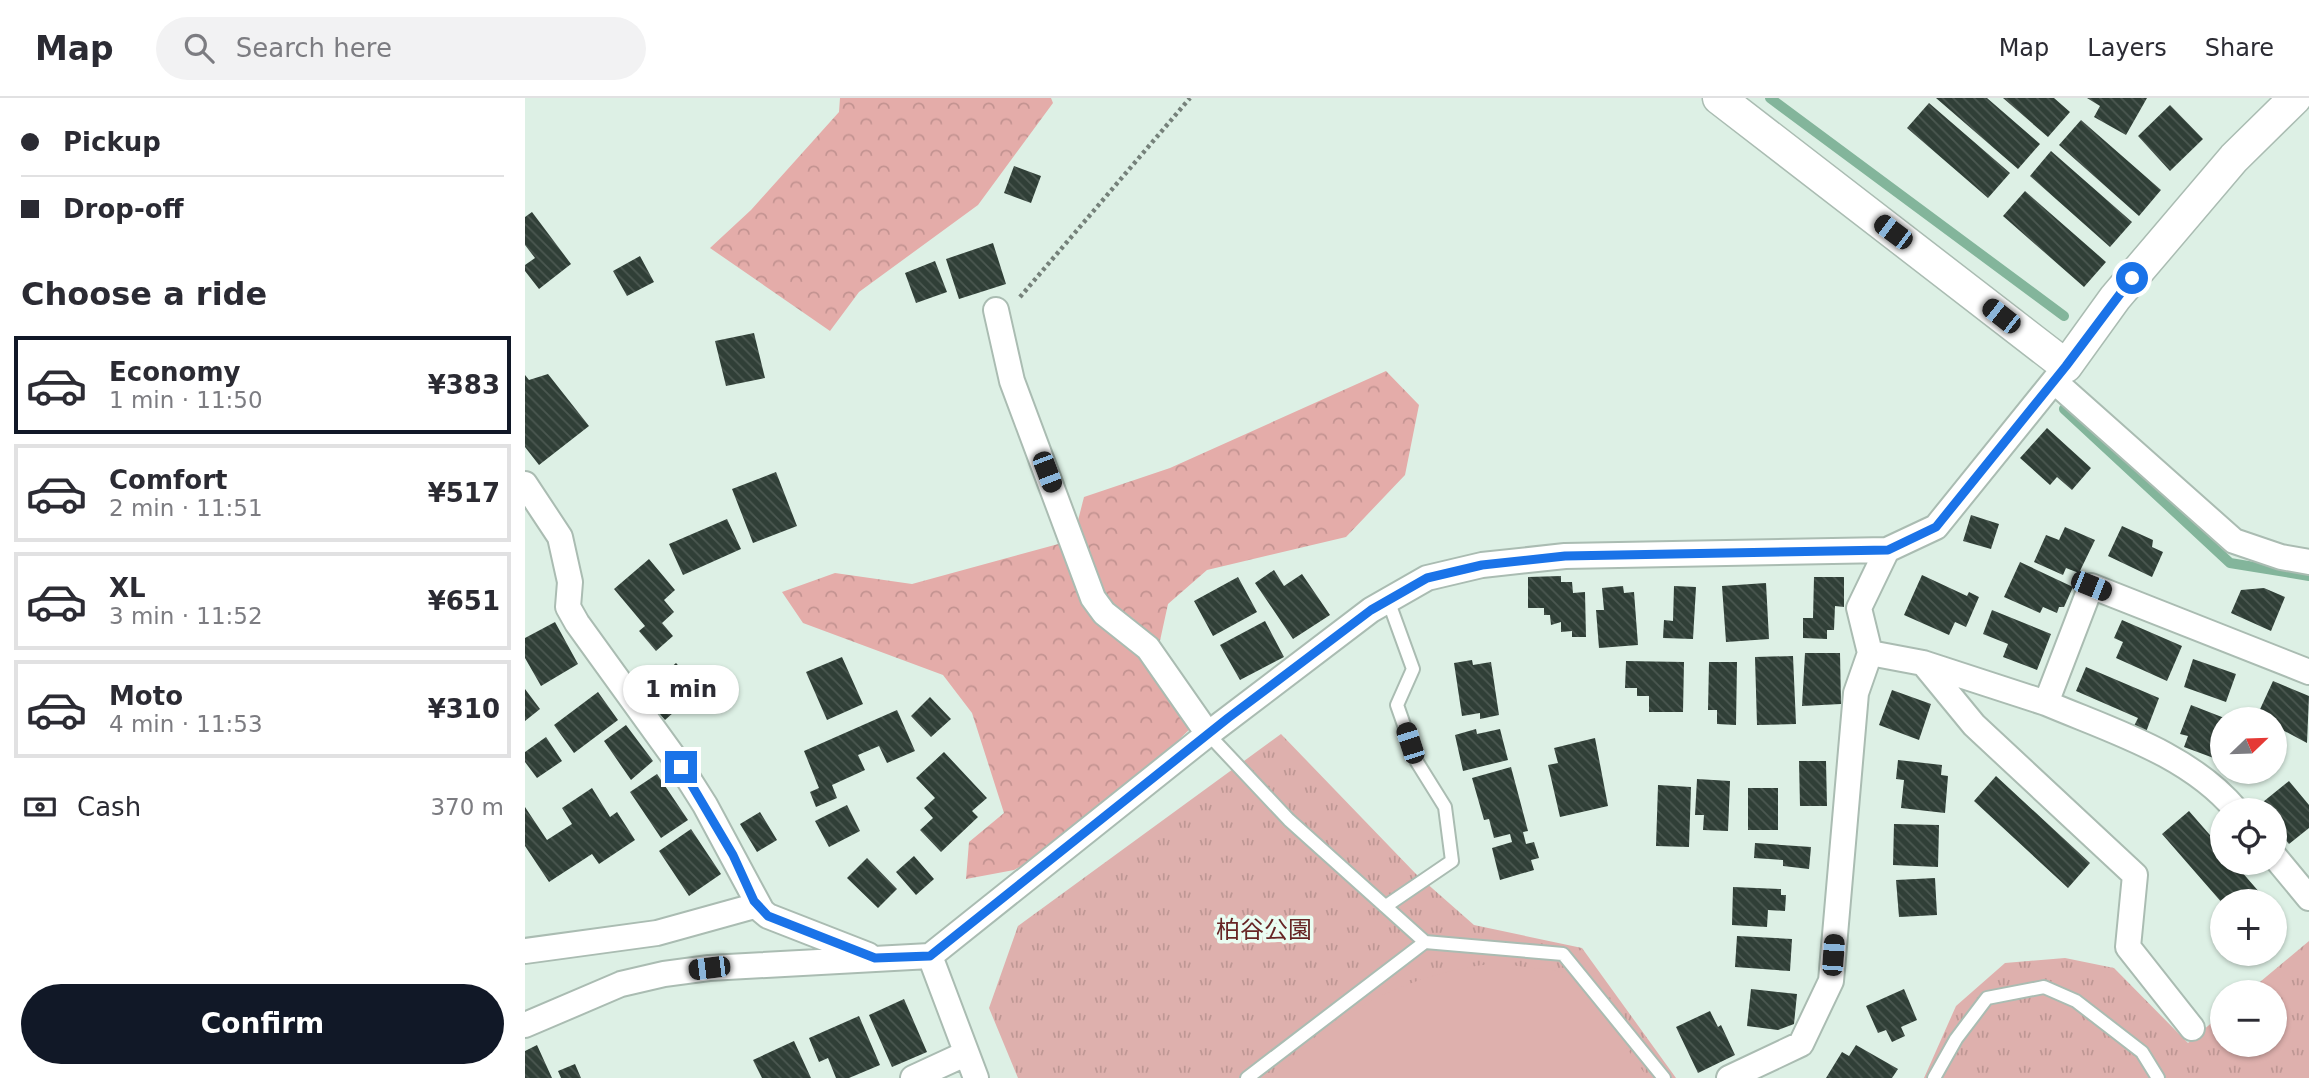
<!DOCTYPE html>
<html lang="en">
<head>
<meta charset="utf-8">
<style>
	body { margin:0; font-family:"DejaVu Sans","Noto Sans JP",sans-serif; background:#f2f2f3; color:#2b2b33; height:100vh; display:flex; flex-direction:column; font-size:26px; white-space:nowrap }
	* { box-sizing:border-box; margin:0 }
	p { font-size:23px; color:#7c7c81 }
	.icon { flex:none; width:38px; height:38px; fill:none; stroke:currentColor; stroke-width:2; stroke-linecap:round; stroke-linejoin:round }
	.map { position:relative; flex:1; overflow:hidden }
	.drawer { display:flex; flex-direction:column; background:#fff; width:525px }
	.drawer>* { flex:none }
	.banner { display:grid; align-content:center; height:154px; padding:0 21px; background:#fff }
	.needle { width:46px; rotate:67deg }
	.tools { position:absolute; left:1685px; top:609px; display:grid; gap:14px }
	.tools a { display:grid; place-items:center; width:77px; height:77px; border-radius:50%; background:#fff; box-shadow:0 2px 5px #0004; font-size:35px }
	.end { position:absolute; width:32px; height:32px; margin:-16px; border:9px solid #1a73e8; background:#fff; box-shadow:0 0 0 4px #fff }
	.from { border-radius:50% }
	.bubble { position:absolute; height:49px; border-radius:24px; background:#fff; box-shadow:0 2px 5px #0004; font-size:23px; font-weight:800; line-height:49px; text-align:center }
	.car { position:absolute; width:21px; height:42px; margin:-21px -10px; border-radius:9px; box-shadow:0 0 5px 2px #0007; background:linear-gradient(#222 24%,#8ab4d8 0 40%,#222 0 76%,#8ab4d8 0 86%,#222 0) }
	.banner b { display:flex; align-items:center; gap:24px; height:66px; font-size:26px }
	.banner b+b { border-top:2px solid #e1e1e2 }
	.banner i { width:18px; height:18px; background:#2b2b33 }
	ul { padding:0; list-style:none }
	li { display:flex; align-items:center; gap:21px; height:98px; margin:0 14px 10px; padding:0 7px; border:4px solid #e1e1e2; border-radius:0px }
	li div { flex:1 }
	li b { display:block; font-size:26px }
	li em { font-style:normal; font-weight:800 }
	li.on { border-color:#111827 }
	li>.icon { width:63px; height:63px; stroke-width:1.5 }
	h2 { padding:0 21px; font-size:32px; line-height:84px }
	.pay { display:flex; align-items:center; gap:18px; height:77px; padding:0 21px; font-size:26px }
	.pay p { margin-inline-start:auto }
	.action { display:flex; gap:14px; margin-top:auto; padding:14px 21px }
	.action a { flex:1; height:80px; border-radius:42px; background:#111827; color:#fff; font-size:28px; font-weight:800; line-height:80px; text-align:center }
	header { display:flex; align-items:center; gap:42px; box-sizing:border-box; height:98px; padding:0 35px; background:#fff; border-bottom:2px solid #e1e1e2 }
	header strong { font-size:33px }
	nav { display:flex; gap:38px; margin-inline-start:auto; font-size:24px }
	.search { width:490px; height:63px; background:#f2f2f3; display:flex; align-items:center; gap:18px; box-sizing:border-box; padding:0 24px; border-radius:38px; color:#7c7c81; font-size:26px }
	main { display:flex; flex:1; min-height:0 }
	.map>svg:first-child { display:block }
</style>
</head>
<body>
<header>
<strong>Map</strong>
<div class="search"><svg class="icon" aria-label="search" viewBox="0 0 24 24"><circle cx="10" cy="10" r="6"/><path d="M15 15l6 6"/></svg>Search here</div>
<nav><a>Map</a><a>Layers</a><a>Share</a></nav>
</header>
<main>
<section class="drawer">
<div class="banner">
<b><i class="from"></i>Pickup</b>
<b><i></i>Drop-off</b>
</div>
<h2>Choose a ride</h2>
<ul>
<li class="on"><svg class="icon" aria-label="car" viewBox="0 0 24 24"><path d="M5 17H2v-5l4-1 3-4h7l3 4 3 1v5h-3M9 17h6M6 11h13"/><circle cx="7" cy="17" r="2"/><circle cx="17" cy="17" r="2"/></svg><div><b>Economy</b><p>1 min · 11:50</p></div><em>¥383</em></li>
<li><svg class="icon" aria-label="car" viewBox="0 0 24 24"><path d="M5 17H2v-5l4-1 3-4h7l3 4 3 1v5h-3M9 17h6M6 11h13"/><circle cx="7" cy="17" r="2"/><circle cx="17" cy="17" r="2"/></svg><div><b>Comfort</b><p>2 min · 11:51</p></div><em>¥517</em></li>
<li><svg class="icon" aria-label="car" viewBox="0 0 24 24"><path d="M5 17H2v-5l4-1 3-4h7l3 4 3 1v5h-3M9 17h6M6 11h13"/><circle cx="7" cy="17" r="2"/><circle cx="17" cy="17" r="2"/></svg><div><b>XL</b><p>3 min · 11:52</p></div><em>¥651</em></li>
<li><svg class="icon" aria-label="car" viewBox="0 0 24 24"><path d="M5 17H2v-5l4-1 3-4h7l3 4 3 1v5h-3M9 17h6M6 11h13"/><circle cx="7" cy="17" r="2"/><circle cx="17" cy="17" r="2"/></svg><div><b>Moto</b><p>4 min · 11:53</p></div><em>¥310</em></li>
</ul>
<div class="pay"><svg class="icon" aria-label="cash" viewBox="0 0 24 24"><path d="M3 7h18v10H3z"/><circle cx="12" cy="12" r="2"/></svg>Cash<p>370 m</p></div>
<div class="action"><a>Confirm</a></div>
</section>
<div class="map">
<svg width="1784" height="980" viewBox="0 0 1784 980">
	<defs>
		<pattern id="forest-crowns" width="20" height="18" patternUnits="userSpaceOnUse" patternTransform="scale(1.75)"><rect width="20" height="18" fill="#e4aca9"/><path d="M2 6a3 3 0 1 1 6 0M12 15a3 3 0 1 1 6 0" fill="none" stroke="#c39391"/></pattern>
		<pattern id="park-tufts" width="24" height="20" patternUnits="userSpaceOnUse" patternTransform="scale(1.75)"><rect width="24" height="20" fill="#deb0ad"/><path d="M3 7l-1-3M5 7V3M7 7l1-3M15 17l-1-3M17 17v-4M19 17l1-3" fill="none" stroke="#be9794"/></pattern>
		<pattern id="building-back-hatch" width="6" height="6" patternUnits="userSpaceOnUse" patternTransform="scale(1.75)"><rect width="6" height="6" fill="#303f37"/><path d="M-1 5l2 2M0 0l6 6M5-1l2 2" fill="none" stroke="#4b5851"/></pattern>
	</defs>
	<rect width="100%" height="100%" fill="#ddf0e5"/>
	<!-- forest -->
	<path fill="url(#forest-crowns)" d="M315 0H526L528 5 453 107 334 194 305 233 185 150 226 112 314 14Z
		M861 273 894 307 880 377 821 439 682 472 643 506 631 561 674 622 563 731 489 772 441 781 444 744 479 715 447 615 418 577 278 525 257 494 310 475 387 486 548 442 559 399 645 370Z"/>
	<!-- park -->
	<path fill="url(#park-tufts)" d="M756 636 891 776 949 827 1057 850 1151 980H493L464 910 493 828Z
		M1784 843V980H1399L1431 908 1480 865 1540 860 1589 870 1663 945 1697 916 1698 947H1750V894H1723Z"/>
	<!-- garden -->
	<path fill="#deb0ad" d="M957 867H986L1048 875 1123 980H748C801 918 877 879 957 867Z"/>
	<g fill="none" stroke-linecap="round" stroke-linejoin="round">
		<!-- stream -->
		<path stroke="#83b59b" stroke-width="10" d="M1245 0 1539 218
			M1539 311 1705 465 1784 478"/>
	</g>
	<!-- building -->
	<path fill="url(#building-back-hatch)" d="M1411 0H1462L1515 46 1493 71Z
		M1478 0H1529L1545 14 1523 39Z
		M1562 0H1622L1601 37 1569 19 1575 8Z
		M1404 5 1485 75 1463 100 1382 30Z
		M1645 7 1678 41 1645 73 1613 38Z
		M1556 22 1636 92 1614 118 1534 47Z
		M1526 53 1607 124 1585 149 1505 78Z
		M489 68 516 78 506 105 479 95Z
		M1500 93 1581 164 1559 189 1478 118Z
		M7 114 46 166 14 191 0 173V167L10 160 0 147V119Z
		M468 145 481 186 434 201 421 161Z
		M115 158 129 184 102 198 88 173Z
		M410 163 422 194 391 205 380 175Z
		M229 235 240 280 201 288 190 243Z
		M23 276 64 328 14 367 0 349V277L4 282Z
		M1522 330 1566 370 1547 392 1532 379 1525 387 1495 360Z
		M251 374 272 428 228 445 207 391Z
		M1446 417 1474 426 1466 451 1438 443Z
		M202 421 216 451 158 477 144 446Z
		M1597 428 1628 442 1627 449 1638 454 1627 479 1583 458Z
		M1540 429 1570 442 1554 475 1541 470 1538 477 1509 464 1521 437 1534 442Z
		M124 461 150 492 139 502 149 514 137 525 148 538 131 553 114 533 120 528 89 491Z
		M1495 464 1548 489 1539 509H1534L1532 515 1518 509 1515 515 1479 499Z
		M749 472 759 488 777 476 805 517 768 541 730 485Z
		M1397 477 1442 498 1444 494 1454 499 1441 529 1430 524 1424 537 1379 517Z
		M1036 478V484H1047L1048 495 1060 494 1061 539H1047V533L1036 534V524L1026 527 1025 517H1019V510H1003V479Z
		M713 479 732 514 688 538 669 503Z
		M1289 479H1319V509L1310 508 1309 532H1302V541L1278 540V520H1288Z
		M1241 485 1244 541 1201 544 1197 488Z
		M1098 488 1099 495 1109 494 1113 547 1074 550 1071 512H1079L1077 490Z
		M1149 488 1171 489 1168 541 1138 540 1139 522 1148 523Z
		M1739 490 1760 499 1746 533 1706 515 1716 492Z
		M1467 512 1526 536 1512 572 1478 559 1483 546 1458 536Z
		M1597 522 1657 548 1642 583 1591 560 1598 544 1589 540Z
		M740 523 759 559 715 582 695 547Z
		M30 524 53 566 16 588 0 560V540Z
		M1280 555H1315L1316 606 1277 608Z
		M1268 558 1271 626 1232 627 1230 559Z
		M317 559 338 606 302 622 281 574Z
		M1668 561 1711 576 1701 604 1659 589Z
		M947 562 948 567 966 564 974 617 955 621V615L937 618 929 565Z
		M1101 563 1159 564 1158 614H1124V598H1112V590H1100Z
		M1184 564H1212L1211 627 1192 626V612H1183Z
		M151 565 175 591 140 622 116 596Z
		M1561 569 1634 600 1621 634 1609 628 1613 620 1551 593Z
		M1748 583 1784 598 1782 645 1750 628V621L1731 620Z
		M0 591 15 611 0 623Z
		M1367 592 1406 606 1394 642 1354 627Z
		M73 594 93 622 49 655 29 627Z
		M405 599 426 621 406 639 386 618Z
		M1666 607 1702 621H1698V653L1694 662 1659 649 1663 638 1655 636Z
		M372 612 390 653 362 665 354 648 333 657 340 672 307 687 312 700 291 709 285 694 294 690 279 653Z
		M101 627 128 663 106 682 79 643Z
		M951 631 952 636 975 631 983 662 938 673 930 637Z
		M21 639 37 663 12 680 0 664V654Z
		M1070 640 1083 708 1035 719 1023 667 1033 665 1029 650Z
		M419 654 462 700 447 713 453 719 416 754 395 732 408 720 399 710 410 700 391 680Z
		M1373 662 1417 667 1416 677 1423 678 1420 715 1376 710 1379 682 1371 681Z
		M1274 663H1301L1302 708H1275Z
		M986 669 1003 733 998 734 1001 746 1009 744 1014 760 1006 762 1009 772 975 782 967 750 987 744 985 736 969 740 964 721 959 722 947 680Z
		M132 676 163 722 136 740 105 694Z
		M1471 678 1565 765 1543 790 1449 703Z
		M1172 681 1205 683 1203 733 1178 732 1179 717H1170Z
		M1764 683 1784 707V730L1764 746 1750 730V712H1728Z
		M1133 687 1166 689 1164 749 1131 748Z
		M67 690 85 719 92 714 110 742 74 766 67 756 24 784 0 748V709L22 742 47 726 37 710Z
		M1223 690H1253V732H1223Z
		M322 707 335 733 304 749 290 723Z
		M1664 713 1698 752V765H1709L1742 803H1698V806L1637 736Z
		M235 714 252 742 232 754 215 726Z
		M1369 726 1414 727 1413 769 1368 767Z
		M166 731 196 776 164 798 134 753Z
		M1230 745 1286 749 1284 771 1258 768V762L1229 760Z
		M389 758 409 781 391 797 371 774Z
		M342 760 372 791 353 810 322 780Z
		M1410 780 1412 817 1374 819 1371 782Z
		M1208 789 1256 791V797H1261L1260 813 1243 812 1242 829 1207 827Z
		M1212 838 1267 841 1265 873 1210 869Z
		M1226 891 1272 896 1269 926 1253 932 1222 928Z
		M1379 891 1392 922 1376 929 1380 938 1367 944 1361 932 1353 935 1341 908Z
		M379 901 402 954 367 969 344 917Z
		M1185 913 1193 929 1196 927 1210 957 1173 975 1151 929Z
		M334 918 355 967 324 980H311L303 960 294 964 284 940Z
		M269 943 286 980H237L228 962Z
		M12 947 27 980H0V953Z
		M1331 947 1373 971 1367 980H1301L1317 954 1324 958Z
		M50 966 56 980H36L33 973Z"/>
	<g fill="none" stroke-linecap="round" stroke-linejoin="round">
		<!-- service casing -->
		<g stroke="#aabcb2" stroke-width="16">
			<path id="service" d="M683 636 764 722 900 844 1038 856 1139 980
				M861 808 927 763 920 709 892 664 872 607 888 571 863 502
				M722 980 900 844
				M1409 980 1431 941 1462 900 1519 889 1551 903 1617 954 1633 980"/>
		</g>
		<!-- minor casing -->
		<g stroke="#aabcb2" stroke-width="28">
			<path id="minor" d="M471 212 487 283 568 500 579 515 623 550 683 636
				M1529 283 1709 443 1756 459 1784 464
				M0 386 35 439 45 484 43 509 52 525 156 669 180 707 237 813 243 818 343 857
				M1362 452 1334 510 1345 555 1398 565 1521 605
				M1398 565 1449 627 1610 777 1603 849 1667 930
				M1711 712C1664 656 1587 633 1521 605L1566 488 1784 574
				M1750 759 1784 800
				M0 853 132 835 233 807
				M405 858 451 980
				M0 927 96 886 139 876 184 870 405 858 683 636 846 512 902 480 957 467 1040 458 1362 452 1411 429 1541 268
				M388 980 440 956
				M1204 980 1276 946 1306 883 1331 595 1345 555"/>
		</g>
		<!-- tertiary casing -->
		<g stroke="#aabcb2" stroke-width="35">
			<path id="tertiary" d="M1194 0 1541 268 1590 200 1709 60 1770 0"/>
		</g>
		<!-- path -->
		<path stroke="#75817a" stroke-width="4.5" stroke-dasharray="3.5 3.5" stroke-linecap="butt" d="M495 199 665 0"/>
		<!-- service -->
		<use href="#service" stroke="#fff" stroke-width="12"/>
		<!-- minor -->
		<use href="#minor" stroke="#fff" stroke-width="24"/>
		<!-- tertiary -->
		<use href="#tertiary" stroke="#fff" stroke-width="32"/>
	</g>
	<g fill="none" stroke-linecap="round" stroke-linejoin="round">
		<!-- route -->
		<path stroke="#1a73e8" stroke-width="9" d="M156 669 208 757 229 803 243 818 350 860 405 858 703 620 846 512 902 480 957 467 1040 458 1363 452 1411 429 1541 268 1607 180"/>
	</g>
	<g text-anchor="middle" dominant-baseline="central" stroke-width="7" stroke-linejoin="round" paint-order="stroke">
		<!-- park labels -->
		<g font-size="24" fill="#672525" stroke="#eafdf2">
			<text x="739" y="832">柏谷公園</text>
		</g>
	</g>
</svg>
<div class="tools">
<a><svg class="needle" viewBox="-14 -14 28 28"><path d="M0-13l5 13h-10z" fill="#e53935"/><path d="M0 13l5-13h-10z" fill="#7c7c81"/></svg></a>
<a><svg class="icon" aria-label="locate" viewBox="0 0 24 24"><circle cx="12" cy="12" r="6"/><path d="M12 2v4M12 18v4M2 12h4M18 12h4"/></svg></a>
<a>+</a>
<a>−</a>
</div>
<i class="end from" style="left:1607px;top:180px"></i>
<i class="end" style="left:156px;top:669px"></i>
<div class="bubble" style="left:98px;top:567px;width:116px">1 min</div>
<i class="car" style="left:1368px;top:134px;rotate:307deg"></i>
<i class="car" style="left:1476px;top:218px;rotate:308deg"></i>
<i class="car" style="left:522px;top:374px;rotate:159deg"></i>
<i class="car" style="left:1566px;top:488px;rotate:112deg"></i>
<i class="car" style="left:885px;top:645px;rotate:342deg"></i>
<i class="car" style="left:1308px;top:857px;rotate:4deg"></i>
<i class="car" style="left:184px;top:870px;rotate:263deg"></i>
</div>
</main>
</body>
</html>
